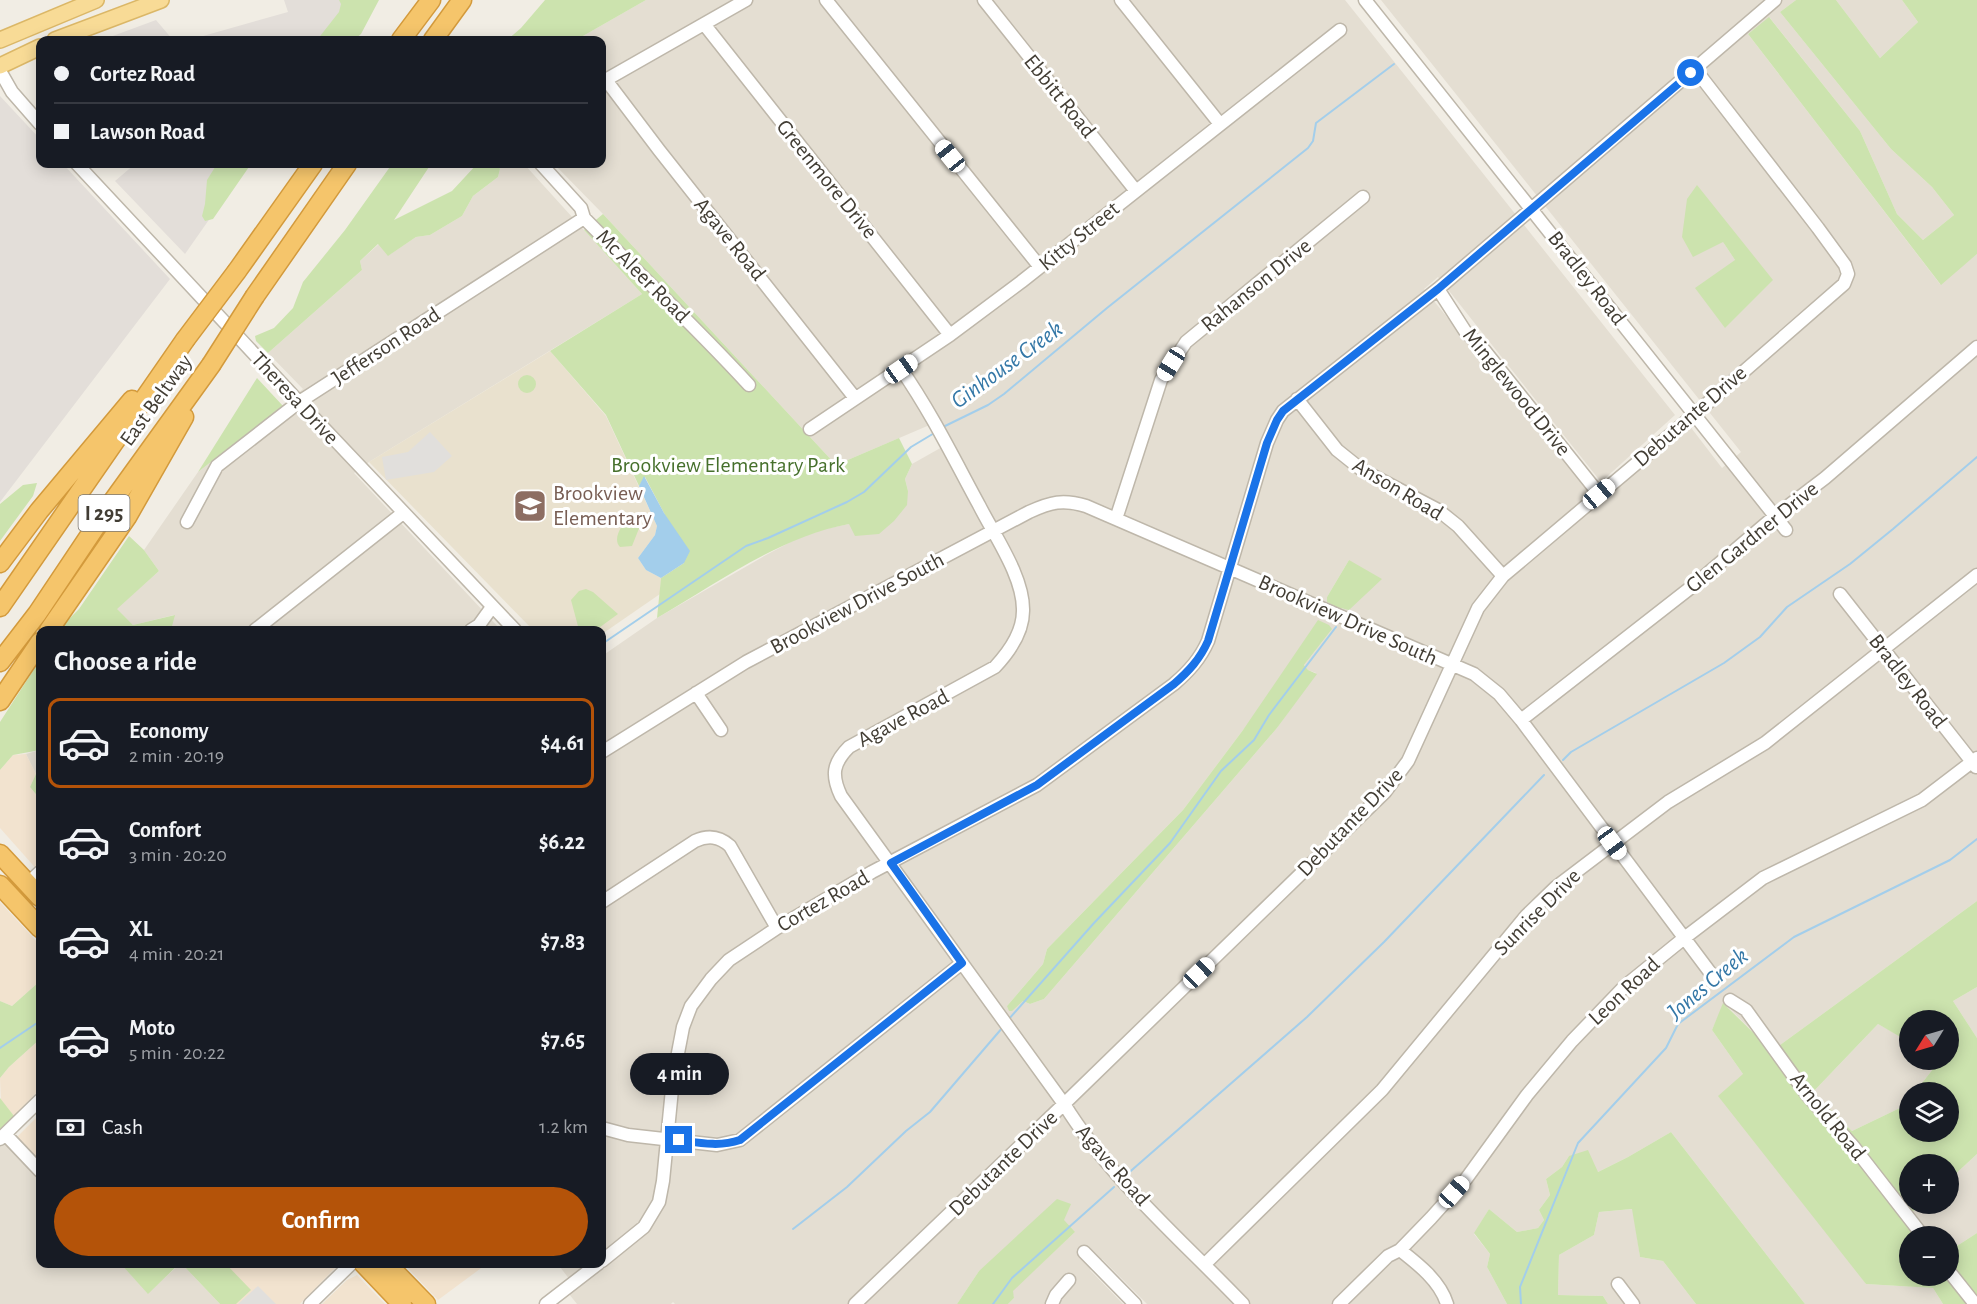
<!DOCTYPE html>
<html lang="en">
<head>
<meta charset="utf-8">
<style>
	body { margin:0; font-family:"Alegreya Sans",sans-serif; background:#20242c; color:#f1f3f6; height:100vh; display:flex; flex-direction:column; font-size:22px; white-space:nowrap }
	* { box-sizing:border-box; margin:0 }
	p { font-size:20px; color:#9ea1a6 }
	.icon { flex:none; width:33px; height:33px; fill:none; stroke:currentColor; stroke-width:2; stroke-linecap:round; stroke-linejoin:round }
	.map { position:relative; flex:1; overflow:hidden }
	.details { position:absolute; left:36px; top:626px; width:570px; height:642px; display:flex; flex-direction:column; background:#171b24; border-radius:12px; box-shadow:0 3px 15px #0003 }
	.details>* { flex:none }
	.guide { position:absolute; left:36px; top:36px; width:570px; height:132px; border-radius:12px; box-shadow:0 3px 15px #0003; display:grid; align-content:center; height:132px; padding:0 18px; background:#171b24 }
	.needle { width:39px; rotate:233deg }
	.buttons { position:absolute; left:1899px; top:1010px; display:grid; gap:12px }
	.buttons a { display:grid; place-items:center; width:60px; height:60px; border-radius:50%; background:#171b24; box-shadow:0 3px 15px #0003; font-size:30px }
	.end { position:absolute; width:27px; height:27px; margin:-14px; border:8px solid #1a73e8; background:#fff; box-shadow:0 0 0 3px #fff }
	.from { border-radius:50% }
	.bubble { position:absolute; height:42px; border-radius:21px; background:#171b24; box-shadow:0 3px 15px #0003; font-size:20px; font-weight:600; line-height:42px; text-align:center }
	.car { position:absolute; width:18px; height:36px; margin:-18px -9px; border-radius:8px; box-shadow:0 0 4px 2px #0007; background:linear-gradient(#fff 24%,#345 0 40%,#fff 0 76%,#345 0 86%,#fff 0) }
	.guide b { display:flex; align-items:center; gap:21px; height:57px; font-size:22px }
	.guide b+b { border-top:2px solid #363941 }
	.guide i { width:15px; height:15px; background:#f1f3f6 }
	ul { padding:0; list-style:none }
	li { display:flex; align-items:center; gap:18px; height:90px; margin:0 12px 9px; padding:0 6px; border:3px solid transparent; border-radius:12px }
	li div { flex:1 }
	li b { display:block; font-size:22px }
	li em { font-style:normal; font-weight:600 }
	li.selected { border-color:#b45309 }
	li>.icon { width:54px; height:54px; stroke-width:1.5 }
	h2 { padding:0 18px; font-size:27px; line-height:72px }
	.pay { display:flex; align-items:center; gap:15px; height:66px; padding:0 18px; font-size:22px }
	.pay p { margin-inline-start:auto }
	.primary-button { display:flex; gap:12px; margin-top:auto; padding:12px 18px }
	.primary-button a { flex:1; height:69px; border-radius:36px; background:#b45309; color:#fff; font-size:24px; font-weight:600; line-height:69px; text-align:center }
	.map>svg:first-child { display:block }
</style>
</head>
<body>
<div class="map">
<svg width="1977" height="1304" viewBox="0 0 1977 1304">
	<rect width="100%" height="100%" fill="#f1ede4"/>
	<!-- residential -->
	<path fill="#e4ded2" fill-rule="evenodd" d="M646 0H1345L1675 415 1601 482 1438 277 1424 289 1599 502 1689 425 1722 468 1741 452 1381 0H1796L1780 12 1891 149 1932 187 1954 215 1923 240 1897 214 1860 131 1770 18 1748 34 1940 284 1977 254V901L1772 1051 1724 1003 1712 1030 1743 1074 1866 1284 1933 1288 1943 1304H1805L1671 1132 1628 1157 1598 1172 1569 1156 1562 1167 1546 1179 1550 1195 1539 1210 1544 1220 1538 1228 1517 1232 1489 1209 1474 1234 1490 1254 1487 1267 1507 1304H1147L1102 1259 1090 1270 1123 1304H1008L1014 1298 1012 1291 1075 1232 979 1271 957 1304H675L673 1302 671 1304H577L569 1294 576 1288 557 1263H602V656L657 618 766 555 798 538 825 529 849 524 908 491 905 479 912 464 951 442 939 421 836 465 603 214 554 164H602V40H576ZM1723 242 1773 280 1735 260ZM1349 560 1344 610 1328 602 1327 597ZM1332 629 1304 665 1308 670 1316 673 1277 728 1044 999 1030 1004 1023 1001 1007 1006 1043 964 1047 949 1183 810 1243 730Z
		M1836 0H1902L1918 22 1880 58Z
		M498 164H524L642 294 369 462 354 473 501 630H170L174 615 133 625 116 609 159 571 144 550 198 472 303 389 268 353 362 270 360 261 379 244 389 255 416 237 430 235 462 216 473 196 498 177 500 169Z
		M40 750V774H36L26 754Z
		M1977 987V1038L1953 1001Z
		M1878 1024 1909 1041 1910 1059H1924L1933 1069 1915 1092H1910L1909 1099 1904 1106 1852 1131 1813 1092Z
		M0 1135 40 1178V1263H120L148 1293 181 1263 220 1304H0Z
		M1977 1154V1233L1949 1251 1948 1236H1928L1910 1214 1923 1203H1948L1949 1180Z
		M1633 1209 1640 1257 1663 1261 1696 1304H1608L1603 1296 1558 1295 1559 1255 1594 1235 1599 1212Z"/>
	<!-- commercial -->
	<path fill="#f2e3cf" d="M26 754 36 774 30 787 40 799V873L0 828V770L13 755Z
		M0 902 40 945V981L12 1006 0 1001Z
		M40 1039V1089L14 1116 1 1101 0 1078 9 1067Z
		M40 1114V1169L9 1145Z
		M225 1263H340L300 1304H236L250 1290Z
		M403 1263H488L438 1300Z
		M357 1275 385 1304H322L347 1280Z"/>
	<!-- industrial -->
	<path fill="#e3ded9" d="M284 0H360L332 40H189L288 12Z
		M156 20 173 40H102Z
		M0 96 40 139V164H63L170 279 0 502Z
		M135 164H248L185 254 115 181Z"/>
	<!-- education -->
	<path fill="#e9e1ce" d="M550 351 606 416 657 526 655 535 638 558 646 570 661 578 660 594 602 634V630H533L369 462Z"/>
	<!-- green -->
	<path fill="#cce3ae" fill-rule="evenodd" d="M339 0H379L361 34 354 40H317L339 12 341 4Z
		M545 0H646L576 40H507L521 28Z
		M1796 0H1836L1880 58 1918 22 1902 0H1977V254L1941 285 1748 34 1769 17 1860 131 1897 214 1923 240 1954 215 1932 187 1891 149 1780 12Z
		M217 164H251L213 219 205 221 202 216 205 204 207 180Z
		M392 164H431L394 220 452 191 477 164H498L500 169 498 177 473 196 462 216 430 235 416 237 388 256 378 244 360 261 362 270 268 353 256 341 255 336 274 328 293 308 303 282 345 230Z
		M1697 185 1773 280 1725 328 1695 288 1735 260 1723 242 1693 257 1682 237 1687 199Z
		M603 214 836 465 899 438 912 464 905 479 908 491 907 505 894 521 879 534 855 536 849 524C779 537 718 583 657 618L661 578 684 563 664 513 645 477 639 486 606 415 550 351 642 294 584 230Z
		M518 384a9 9 0 1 1 18 0a9 9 0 1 1-18 0Z
		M257 378 283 406 198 472Z
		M37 483 33 496 0 541V504L23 485Z
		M629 518 634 519 640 526 632 546 620 547C612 539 622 524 629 518Z
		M129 536 144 550 159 571 117 609 133 625 175 615 171 630H58L79 609Z
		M1349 560 1382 579 1349 610 1336 607 1327 602V597Z
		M586 589 593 592 618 614 596 630H579L571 600 579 591Z
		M1318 620 1329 625 1332 629 1304 665 1308 670 1317 674 1277 728 1044 999 1030 1004 1023 1001 1012 1011H1009L1007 1006 1043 964 1047 949 1183 810 1243 730Z
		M40 660V750L13 755 0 770V722Z
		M36 774H40V799L30 787Z
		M1977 901V987L1953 1001 1977 1038V1154L1949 1180 1948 1164H1910V1203H1923L1910 1214 1928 1236H1910V1275H1948L1949 1251 1977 1233V1304H1943L1933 1288 1866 1284 1718 1096 1743 1074 1712 1030 1723 1003 1772 1051ZM1910 1020H1948V1059H1924L1933 1069 1915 1092H1948V1131H1910L1909 1099 1904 1106 1852 1131 1813 1092 1878 1024 1909 1042Z
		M40 981V1039L9 1067 0 1078V1001L12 1006Z
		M0 1098 14 1116 0 1129Z
		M1671 1132 1805 1304H1696L1663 1261 1640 1257 1632 1209 1599 1212 1594 1235 1559 1255 1558 1295 1603 1296 1608 1304H1507L1487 1267 1490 1254 1474 1233 1489 1209 1517 1232 1538 1228 1544 1220 1539 1210 1550 1195 1546 1179 1562 1167 1569 1156 1588 1150 1598 1172 1628 1157Z
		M1057 1199 1071 1204 1064 1220 1075 1232 1013 1291 1014 1298 1008 1304H957L979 1271Z
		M120 1263H180L148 1294Z
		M181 1263H225L251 1290 236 1304H220Z"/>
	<!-- parking -->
	<path fill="#e1dfdc" d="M430 432 452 456 434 472 386 480 382 457 408 452Z
		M258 1286 276 1304H238Z"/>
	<!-- water -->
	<path fill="#a3ceeb" d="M644 476 664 513 690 551 684 563 661 578 646 570 638 558 655 535 657 526 639 486Z"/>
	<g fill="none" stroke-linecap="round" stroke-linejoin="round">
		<!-- stream -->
		<path stroke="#a3ceeb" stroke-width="2" d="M943 427 988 405 1004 394 1107 308 1308 148 1313 141 1316 123 1394 64
			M602 644 746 546 768 538 847 502 864 492 911 447 936 432
			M1563 760 1571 752 1724 663 1760 637 1787 607 1850 564 1893 529 1977 457
			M1008 1020 1094 923 1170 843 1221 771 1254 740 1269 715 1336 627
			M0 1048 40 1021
			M1125 1176 1307 1017 1384 942 1544 775
			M793 1229 847 1187 906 1131 930 1112 1003 1027
			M993 1304 1012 1278 1114 1187
			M1521 1304 1520 1287 1578 1143 1666 1048 1678 1024 1794 937 1950 860 1977 839"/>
		<!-- minor casing -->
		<g stroke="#beb7aa" stroke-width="15">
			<path id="minor" d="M826 0 1040 267
				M984 0 1136 191
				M1121 0 1220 124
				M1365 0 1786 530
				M704 24 950 335
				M0 71 12 92 40 124
				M606 80 659 150 855 398
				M602 82 746 0
				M77 164 299 402 515 630
				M541 164 581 208 584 218C639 274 696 327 749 385
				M1438 289 1465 331 1484 350 1599 494
				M901 369C931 412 954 459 979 505 994 535 1024 577 1023 611 1023 633 1009 652 995 667L849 747C833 763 831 775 841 796L1064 1104C1111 1180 1182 1240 1243 1304
				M1297 399 1337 450 1362 470 1438 510 1458 526 1503 576
				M810 429 950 335 1021 282 1340 30
				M1116 519 1161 380 1186 342 1363 197
				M187 522 217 466 299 402 584 218
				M1840 594 1976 767
				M255 630 403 513
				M471 630 479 625 492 607
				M696 693 721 730
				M1521 720 1694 585 1775 516 1825 478 1977 347
				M602 752 746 662 1029 512C1051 502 1063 499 1086 506L1474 674 1499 694 1521 720 1715 979
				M28 883 40 872
				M602 902 695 841C708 835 719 836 730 846L777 928
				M1730 1000 1746 1010 1808 1096 1853 1146 1923 1236
				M602 1128 628 1135 717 1145 740 1140 962 963
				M5 1134 40 1171
				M0 1139 40 1100
				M1400 1250C1418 1264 1440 1281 1447 1304
				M1084 1252 1135 1304
				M602 1261 644 1227 659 1202 663 1181 673 1079 683 1027 691 1006 711 979 729 960 777 928 872 872 1037 785 1174 684C1189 671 1200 659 1208 641L1267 443 1277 420 1283 411 1438 289 1775 0
				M1205 1264 1382 1090 1526 916 1556 887 1668 802 1765 743 1977 575
				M1948 1270 1975 1304
				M1618 1284 1633 1304
				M310 1304 352 1263
				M546 1304 599 1263
				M855 1304 1064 1104 1385 792 1408 761 1478 608 1503 576 1695 414 1844 284 1848 274 1845 265 1818 228 1695 69
				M1052 1304 1056 1295 1069 1280
				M1339 1304 1388 1256 1400 1250 1431 1218 1466 1179 1527 1095 1572 1041 1625 986 1683 939 1763 878 1922 800 1977 758"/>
		</g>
		<!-- major casing -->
		<g stroke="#dbb767" stroke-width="18">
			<path id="major" d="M0 40 96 0
				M55 40 161 0
				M0 66 40 47"/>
		</g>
		<!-- highway casing -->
		<g stroke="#d39a3c" stroke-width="21">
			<path id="highway" d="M401 40 431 0
				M433 40 462 0
				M237 271 313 164
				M255 296 347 164
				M0 563 39 511 132 400
				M0 607 185 340
				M49 630 127 517 184 417
				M0 662 37 614 110 505 211 365
				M0 701 40 642
				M0 854 40 897
				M0 885 40 928
				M363 1263 402 1304
				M386 1263 426 1304"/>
		</g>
		<!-- minor -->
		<use href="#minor" stroke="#fff" stroke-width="12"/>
		<!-- major -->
		<use href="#major" stroke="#f8db96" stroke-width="15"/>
		<!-- highway -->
		<use href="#highway" stroke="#f5c56b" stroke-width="18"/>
		<!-- highway-bridge casing -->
		<g stroke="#d39a3c" stroke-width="21" stroke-linecap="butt">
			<path id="highway-bridge" d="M185 340 237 271
				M211 365 255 296"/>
		</g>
		<!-- highway-bridge -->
		<use href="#highway-bridge" stroke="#f5c56b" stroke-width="18"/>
	</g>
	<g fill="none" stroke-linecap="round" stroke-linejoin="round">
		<!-- route -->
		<path stroke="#1a73e8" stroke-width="8" d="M679 1140C700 1143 720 1147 740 1140L962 963 891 863 1037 785 1174 684C1189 671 1200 659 1208 641L1267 443 1277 420 1283 411 1438 289 1691 73"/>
	</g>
	<!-- icons -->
	<defs>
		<g id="school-square" transform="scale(1.725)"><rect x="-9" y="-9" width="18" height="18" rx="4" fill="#8d6e63" stroke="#fff"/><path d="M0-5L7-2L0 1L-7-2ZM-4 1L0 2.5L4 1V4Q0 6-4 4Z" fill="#fff"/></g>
	</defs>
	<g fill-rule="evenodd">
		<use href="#school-square" x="530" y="506"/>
	</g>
	<g text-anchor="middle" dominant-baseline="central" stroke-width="6" stroke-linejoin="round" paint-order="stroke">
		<!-- shield labels -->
		<rect fill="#fff" stroke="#7b7771" stroke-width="1.5" x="78.5" y="495" width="51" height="36" rx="4.5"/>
		<g font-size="21" font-weight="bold" fill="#423d34">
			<text x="104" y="513">I 295</text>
		</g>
		<!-- street labels -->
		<g font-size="22" fill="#423d34" stroke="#fff">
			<text transform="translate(1060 96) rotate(51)">Ebbitt Road</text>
			<text transform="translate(827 179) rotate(51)">Greenmore Drive</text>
			<text transform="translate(1079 236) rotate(-39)">Kitty Street</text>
			<text transform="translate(730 239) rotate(51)">Agave Road</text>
			<text transform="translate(643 276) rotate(45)">Mc Aleer Road</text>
			<text transform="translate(1587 278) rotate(52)">Bradley Road</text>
			<text transform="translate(1256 285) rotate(-39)">Rahanson Drive</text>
			<text transform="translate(386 346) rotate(-33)">Jefferson Road</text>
			<text transform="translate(1517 392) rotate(51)">Minglewood Drive</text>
			<text transform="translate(295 398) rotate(47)">Theresa Drive</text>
			<text transform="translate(156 400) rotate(-54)">East Beltway</text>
			<text transform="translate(1690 416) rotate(-41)">Debutante Drive</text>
			<text transform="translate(1398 489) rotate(31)">Anson Road</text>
			<text transform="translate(1752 537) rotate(-39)">Glen Gardner Drive</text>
			<text transform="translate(857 603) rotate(-28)">Brookview Drive South</text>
			<text transform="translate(1348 620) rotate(24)">Brookview Drive South</text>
			<text transform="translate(1908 681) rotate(52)">Bradley Road</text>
			<text transform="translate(903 718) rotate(-28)">Agave Road</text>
			<text transform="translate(1350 822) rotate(-46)">Debutante Drive</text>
			<text transform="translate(823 901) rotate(-30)">Cortez Road</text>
			<text transform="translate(1537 912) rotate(-45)">Sunrise Drive</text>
			<text transform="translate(1624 991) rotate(-43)">Leon Road</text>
			<text transform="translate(1828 1116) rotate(51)">Arnold Road</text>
			<text transform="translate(1003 1163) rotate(-44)">Debutante Drive</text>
			<text transform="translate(1113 1165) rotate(49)">Agave Road</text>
		</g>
		<!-- park labels -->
		<g font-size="22" fill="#46702c" stroke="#fff">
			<text x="728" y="465">Brookview Elementary Park</text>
		</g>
		<!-- education labels -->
		<g font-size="22" fill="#785e54" stroke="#fff" text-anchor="start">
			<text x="553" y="493">Brookview<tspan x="553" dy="25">Elementary</tspan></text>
		</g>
		<!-- water labels -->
		<g font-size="24" font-style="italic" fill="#3578a7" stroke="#fff">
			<text transform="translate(1007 365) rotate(-36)">Ginhouse Creek</text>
			<text transform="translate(1708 984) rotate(-40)">Jones Creek</text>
		</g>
	</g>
</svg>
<div class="buttons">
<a><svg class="needle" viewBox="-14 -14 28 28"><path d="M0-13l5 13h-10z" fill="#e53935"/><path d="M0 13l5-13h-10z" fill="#9ea1a6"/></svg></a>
<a><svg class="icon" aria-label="layers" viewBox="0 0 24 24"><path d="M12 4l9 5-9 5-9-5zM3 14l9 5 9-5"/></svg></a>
<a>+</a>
<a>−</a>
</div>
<i class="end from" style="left:1691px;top:73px"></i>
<i class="end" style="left:679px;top:1140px"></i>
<div class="bubble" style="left:630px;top:1053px;width:99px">4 min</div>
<i class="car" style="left:950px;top:156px;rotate:321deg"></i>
<i class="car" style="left:1171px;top:364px;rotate:212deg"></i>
<i class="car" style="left:901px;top:369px;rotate:55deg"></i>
<i class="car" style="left:1599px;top:494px;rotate:50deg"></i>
<i class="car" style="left:1612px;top:843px;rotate:144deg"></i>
<i class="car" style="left:1199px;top:973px;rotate:46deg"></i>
<i class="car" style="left:1454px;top:1192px;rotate:42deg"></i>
<div class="guide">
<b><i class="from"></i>Cortez Road</b>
<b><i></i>Lawson Road</b>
</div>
<section class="details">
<h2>Choose a ride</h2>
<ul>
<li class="selected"><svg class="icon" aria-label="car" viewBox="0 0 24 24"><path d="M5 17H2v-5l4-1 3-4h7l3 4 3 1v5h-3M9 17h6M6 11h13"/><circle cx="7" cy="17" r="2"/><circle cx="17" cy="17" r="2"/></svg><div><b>Economy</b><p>2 min · 20:19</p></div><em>$4.61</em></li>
<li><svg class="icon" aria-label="car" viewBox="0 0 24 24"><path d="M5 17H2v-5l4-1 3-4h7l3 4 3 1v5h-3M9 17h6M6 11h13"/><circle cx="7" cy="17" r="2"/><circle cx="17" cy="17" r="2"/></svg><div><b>Comfort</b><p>3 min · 20:20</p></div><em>$6.22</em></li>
<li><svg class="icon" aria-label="car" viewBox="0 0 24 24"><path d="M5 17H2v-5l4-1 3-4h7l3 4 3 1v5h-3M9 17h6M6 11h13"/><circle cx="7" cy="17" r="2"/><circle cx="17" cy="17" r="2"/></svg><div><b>XL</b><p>4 min · 20:21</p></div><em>$7.83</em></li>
<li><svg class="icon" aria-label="car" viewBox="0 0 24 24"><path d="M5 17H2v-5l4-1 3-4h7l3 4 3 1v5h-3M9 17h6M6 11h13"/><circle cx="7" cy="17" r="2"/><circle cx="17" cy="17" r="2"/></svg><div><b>Moto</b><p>5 min · 20:22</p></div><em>$7.65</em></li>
</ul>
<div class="pay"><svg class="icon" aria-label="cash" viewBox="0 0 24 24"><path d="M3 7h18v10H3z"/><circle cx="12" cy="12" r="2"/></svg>Cash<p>1.2 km</p></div>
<div class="primary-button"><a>Confirm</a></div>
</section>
</div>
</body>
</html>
